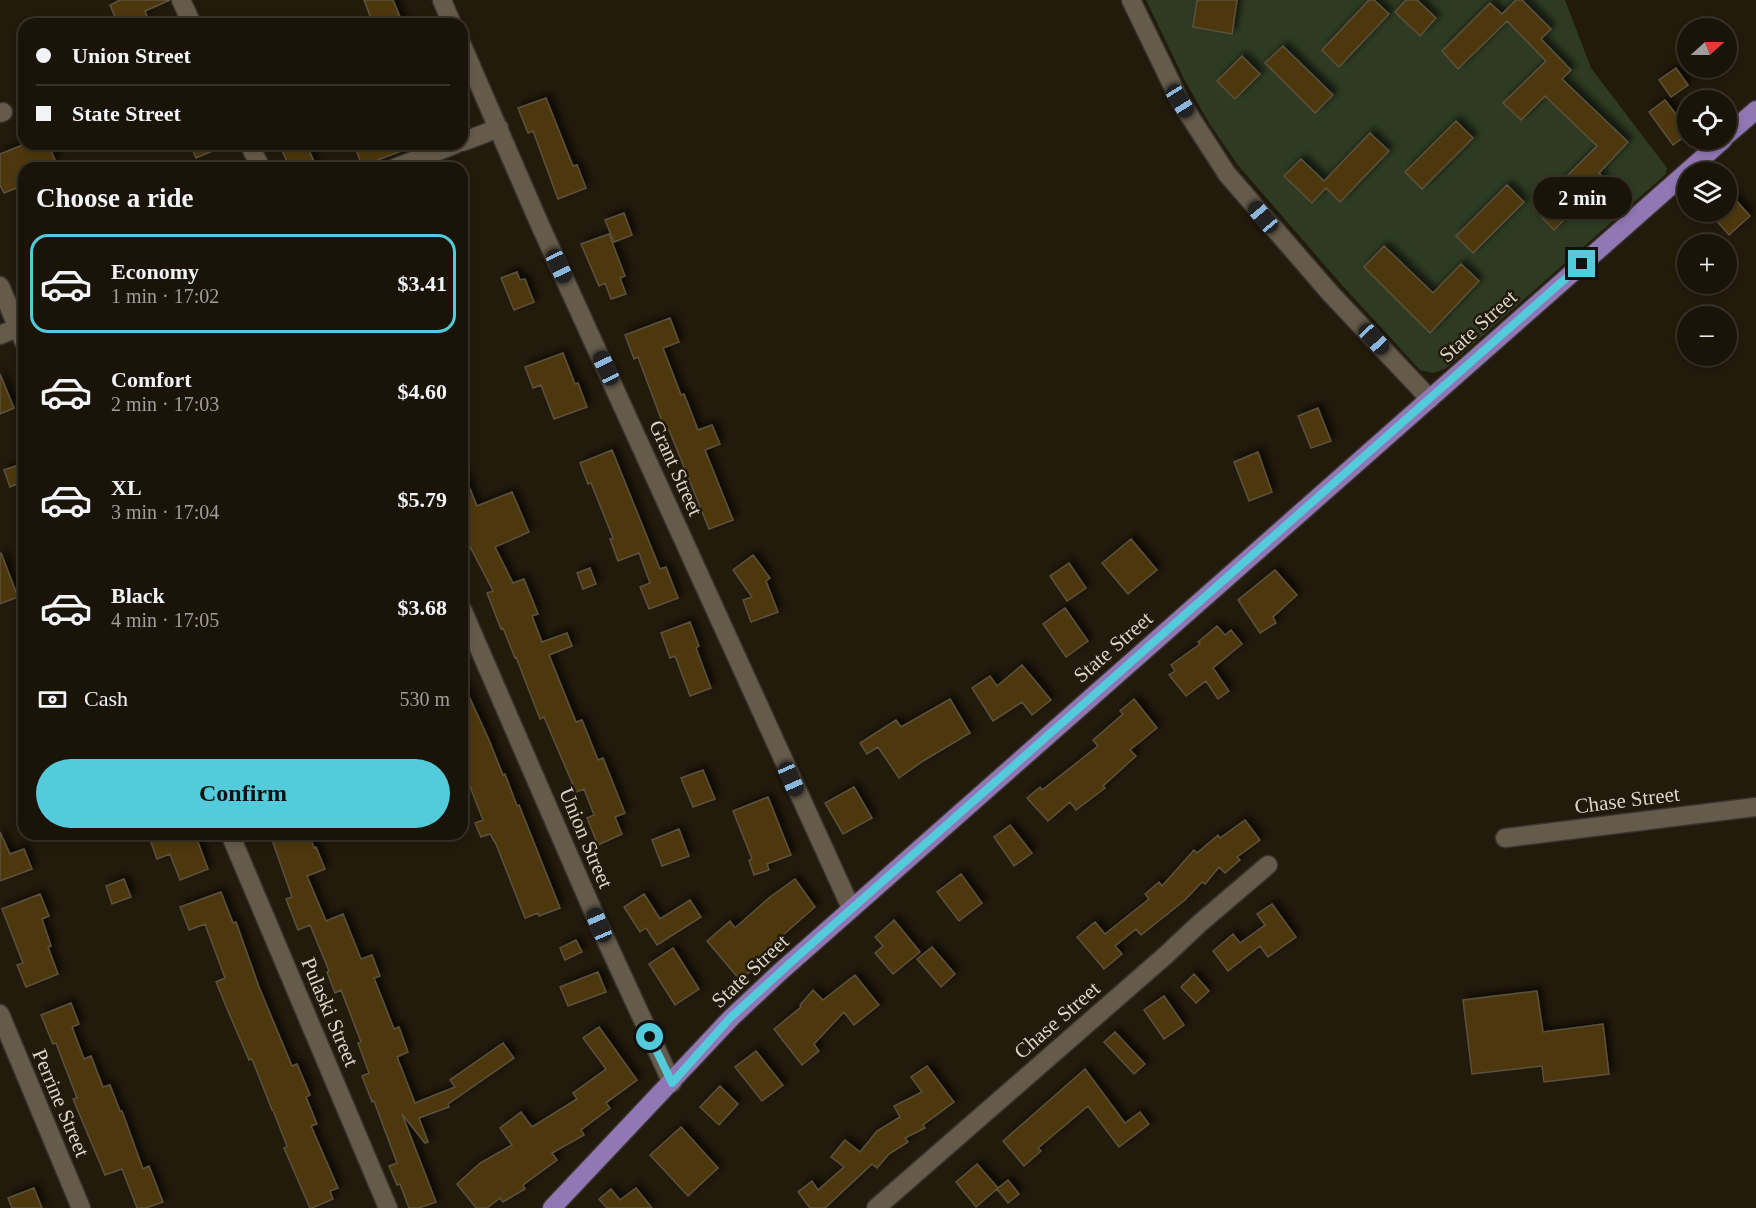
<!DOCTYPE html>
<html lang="en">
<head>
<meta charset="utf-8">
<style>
	body { margin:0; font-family:"Times New Roman",serif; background:#231d12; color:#f1f3f6; height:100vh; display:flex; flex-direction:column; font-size:22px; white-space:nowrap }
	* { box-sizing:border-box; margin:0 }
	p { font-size:20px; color:#9f9e9c }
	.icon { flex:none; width:33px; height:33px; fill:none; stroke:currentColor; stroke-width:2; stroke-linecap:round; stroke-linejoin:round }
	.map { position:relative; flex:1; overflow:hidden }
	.panel { position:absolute; left:18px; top:162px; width:450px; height:678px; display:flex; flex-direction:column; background:#1a1408; border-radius:18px; box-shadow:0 3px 9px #0003,0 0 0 2px #383329 }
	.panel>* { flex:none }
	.top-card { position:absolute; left:18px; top:18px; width:450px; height:132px; border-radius:18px; box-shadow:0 3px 9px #0003,0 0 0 2px #383329; display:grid; align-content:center; height:132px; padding:0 18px; background:#1a1408 }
	.needle { width:39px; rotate:69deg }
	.buttons { position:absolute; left:1677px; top:18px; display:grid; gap:12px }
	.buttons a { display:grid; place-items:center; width:60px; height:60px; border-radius:50%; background:#1a1408; box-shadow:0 3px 9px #0003,0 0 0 2px #383329; font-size:30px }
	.end { position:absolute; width:27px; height:27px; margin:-14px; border:8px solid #53cbdb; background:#111; box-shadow:0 0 0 3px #111 }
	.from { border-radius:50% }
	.bubble { position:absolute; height:42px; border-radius:21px; background:#1a1408; box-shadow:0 3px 9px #0003,0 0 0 2px #383329; font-size:20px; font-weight:800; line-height:42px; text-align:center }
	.car { position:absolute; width:18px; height:36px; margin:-18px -9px; border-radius:8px; box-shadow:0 0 4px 2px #0007; background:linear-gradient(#222 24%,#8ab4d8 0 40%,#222 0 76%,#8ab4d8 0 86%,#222 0) }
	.top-card b { display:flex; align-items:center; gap:21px; height:57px; font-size:22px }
	.top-card b+b { border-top:2px solid #383329 }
	.top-card i { width:15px; height:15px; background:#f1f3f6 }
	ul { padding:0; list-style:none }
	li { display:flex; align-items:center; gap:18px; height:99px; margin:0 12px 9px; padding:0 6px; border:3px solid transparent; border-radius:18px }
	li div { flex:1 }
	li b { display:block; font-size:22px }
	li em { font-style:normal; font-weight:800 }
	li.current { border-color:#53cbdb }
	li>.icon { width:54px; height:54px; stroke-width:1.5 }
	h2 { padding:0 18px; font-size:27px; line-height:72px }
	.pay { display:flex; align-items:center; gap:15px; height:66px; padding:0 18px; font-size:22px }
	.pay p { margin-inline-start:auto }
	.action { display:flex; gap:12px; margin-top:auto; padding:12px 18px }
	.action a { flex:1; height:69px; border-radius:36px; background:#53cbdb; color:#111; font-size:24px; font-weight:800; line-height:69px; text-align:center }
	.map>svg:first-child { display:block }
</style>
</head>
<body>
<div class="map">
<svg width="1756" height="1208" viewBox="0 0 1756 1208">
	<defs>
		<filter id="shadow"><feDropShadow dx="4.5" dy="-4.5" stdDeviation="3" flood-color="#0009"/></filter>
	</defs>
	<rect width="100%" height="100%" fill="#221a0b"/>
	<!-- green -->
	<path fill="#2e3b22" d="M1146 0H1565L1591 68 1667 168 1666 174 1445 369 1433 373 1420 370 1341 284 1237 164 1209 123 1185 81Z"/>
	<!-- building -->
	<path fill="#4e3809" stroke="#5b5140" stroke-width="1.5" filter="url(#shadow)" d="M120 0H170L145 11 147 16 130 24H118L110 5Z
		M364 0H393L403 24H373Z
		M1197 0H1237L1232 34 1193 27Z
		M1369 0H1374L1389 14 1339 67 1322 50Z
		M1406 0H1417L1436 18 1420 36 1395 12Z
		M1516 0H1522L1551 29 1541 39 1571 70 1562 79 1628 142 1599 173 1605 179 1554 230 1534 209 1597 146 1545 96 1521 120 1503 103 1546 61 1507 21 1458 69 1442 51 1490 3 1502 14Z
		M1283 46 1333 95 1315 113 1265 63Z
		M1242 56 1260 74 1235 99 1217 81Z
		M1676 68 1688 85 1671 97 1659 80Z
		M546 98 573 166 577 165 586 188 558 199 533 131 528 133 518 108Z
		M1665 100 1688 130V134L1673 145 1649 112Z
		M1456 121 1473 138 1422 189 1405 172Z
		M1370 133 1389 151 1340 202 1326 188 1312 203 1284 176 1301 159 1324 181Z
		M25 144H48L56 162 41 168H24V185L4 193 0 185V154Z
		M190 144H229L196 158Z
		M279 144H306L317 168H290Z
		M354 144H417V145L362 166Z
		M1507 185 1524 202 1473 253 1456 236Z
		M1726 189 1750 216 1729 235 1709 212H1726Z
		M624 213 632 235 614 242 605 220Z
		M609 234 625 276 620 278 626 294 611 299 605 283 599 286 581 244Z
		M1384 246 1433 293 1461 264 1479 281 1430 333 1364 267Z
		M517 272 520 280 525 279 534 302 514 310 501 278Z
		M670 318 679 342 663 348 681 395 684 394 698 430 712 425 720 444 705 450 733 520 709 529 669 430 666 432 638 357 634 359 625 335Z
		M563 353 575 384 578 383 587 407 554 419 541 385 533 388 525 367Z
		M0 374 14 408 0 414Z
		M1318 408 1331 441 1311 448 1298 416Z
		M612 450 660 569 666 567 678 598 649 609 640 587 650 583 639 553 618 561 610 539 613 538 591 483 588 484 580 463Z
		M1258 452 1272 492 1249 501 1234 462Z
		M24 463V481L10 487 4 470Z
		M462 469 477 506 512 492 529 532 495 547 513 583 524 579 538 614 532 616 542 642 567 633 572 646 549 655 576 722 582 720 598 760 603 758 625 813 615 817 622 834 598 845 587 818 594 815 584 789 576 792 544 717 540 719 516 657 515 658 503 628 501 629 487 593 493 591 462 531Z
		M1131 539 1157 570 1128 594 1102 563Z
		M1 553 18 597 0 604V554Z
		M753 555 770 578 766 581 778 612 751 622 743 600 752 597 733 570Z
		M1069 563 1086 588 1067 601 1050 576Z
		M590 568 596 584 583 589 577 573Z
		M1275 570 1297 595 1273 617 1276 623 1260 633 1238 600Z
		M1065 608 1088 641 1066 657 1043 624Z
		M690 622 699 646 696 648 711 688 690 696 675 656 670 658 661 633Z
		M1217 626 1225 635 1231 630 1242 644 1213 668 1229 691 1218 699 1206 681 1186 696 1169 675 1175 671 1171 665 1200 644 1198 642Z
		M1022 665 1051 700 1032 715 1022 702 993 721 972 688 990 676 997 686Z
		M462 681 489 740 503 775 505 774 517 806 519 805 560 908 539 916 538 913 525 918 496 844 490 834 481 837 475 823 483 820 462 766Z
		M950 699 970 733 923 761 899 778 878 747 867 754 860 743 896 720 901 727Z
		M1134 699 1157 728 1130 750 1136 756 1103 786 1105 788 1076 810 1070 802 1048 821 1027 798 1040 787 1042 790 1098 746 1093 740 1123 714 1120 711Z
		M703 770 715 799 693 807 681 778Z
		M854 787 872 818 843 834 825 803Z
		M768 797 791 855 767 864 769 870 754 875 749 860 752 859 733 811Z
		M1245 820 1260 840 1237 857 1240 860 1225 873 1219 867 1205 884 1202 882 1185 900 1141 935 1136 929 1115 946 1122 954 1104 969 1077 937 1095 922 1105 934 1149 899 1145 894 1159 882 1162 886 1194 850 1197 853 1218 835 1220 838Z
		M1010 825 1032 853 1014 866 994 837Z
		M679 829 689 856 662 866 652 840Z
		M0 832 10 854 24 849 32 869 0 881Z
		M148 834H195L208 869 180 880 170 854 157 859Z
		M270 834H309L314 848 316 847 325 869 307 876 326 921 343 914 361 959 372 955 380 976 374 978 394 1029 399 1027 408 1052 397 1057 415 1103 455 1087 450 1080 503 1043 514 1058 448 1104 449 1107 419 1118 428 1142 425 1143 402 1114 436 1202 419 1208H409L400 1184 397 1185 389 1166 397 1163 374 1101 372 1102 362 1076 369 1073 358 1043 361 1042 341 990 335 993 327 972 329 971 310 925 298 930 286 899 292 897Z
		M961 874 982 903 959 921 937 892Z
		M124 879 131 897 112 904 106 886Z
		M795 879 815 907 759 956 763 961 740 980 707 941 730 921 735 928 770 897Z
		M221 892 233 923 236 922 259 987 292 1066 297 1064 310 1095 306 1097 317 1124 311 1126 338 1188 330 1191 333 1199 312 1208H310L284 1148 287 1146 273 1110H272L252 1059 249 1060 228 1011 216 982 225 978 205 924 189 930 180 907Z
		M40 894 49 916 42 919 51 946 48 947 58 974 26 987 17 965 23 963 2 909Z
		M644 894 660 919 690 900 701 917 657 945 646 928 640 932 624 907Z
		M1272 904 1296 937 1268 957 1260 946 1228 971 1213 951 1233 934 1240 943 1265 925 1257 914Z
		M894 920 920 952 893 974 875 953 883 946 875 937Z
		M576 940 582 952 565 960 560 948Z
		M932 947 955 974 941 987 917 959Z
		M673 948 699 989 675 1005 649 964Z
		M598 972 606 992 568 1006 560 987Z
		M1194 974 1209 991 1196 1003 1181 987Z
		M855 975 879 1005 854 1025 844 1012 814 1044 819 1051 802 1065 774 1029 801 1007 800 1005 813 990 823 1000Z
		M1537 991 1543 1032 1603 1024 1609 1074 1544 1082 1542 1066 1472 1074 1463 1000Z
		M1164 996 1184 1025 1164 1039 1144 1010Z
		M71 1003 79 1024 72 1027 84 1059 91 1056 103 1087 110 1085 120 1111H122L143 1169 149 1166 163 1202 146 1208H137L122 1169 105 1175 73 1099 77 1098 56 1043 53 1044 41 1015Z
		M599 1027 637 1080 606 1103 610 1108 581 1130 584 1135 552 1153 557 1160 523 1185 525 1189 503 1202 500 1198 487 1208H476L457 1184 480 1163 512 1145 500 1128 521 1112 532 1127 577 1099 573 1093 606 1069 583 1038Z
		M1115 1032 1145 1064 1134 1074 1104 1042Z
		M756 1051 783 1085 762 1101 735 1067Z
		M927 1066 954 1102 923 1125 925 1128 905 1138 908 1142 889 1154 877 1168 872 1164 825 1208H810L798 1192 812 1181 818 1190 844 1167 831 1157 845 1140 860 1152 877 1131 900 1117 894 1106 922 1092 911 1077Z
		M1085 1069 1125 1123 1140 1112 1149 1124 1119 1147 1088 1106 1038 1148 1041 1151 1024 1166 1003 1141Z
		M720 1086 738 1104 719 1125 700 1107Z
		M681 1127 718 1168 688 1196 650 1155Z
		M977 1164 998 1188 1008 1180 1019 1194 1008 1203 997 1189 976 1207 956 1182Z
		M34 1188 42 1208H12L8 1198Z
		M636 1188 652 1208H607L599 1199 611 1189 620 1200Z"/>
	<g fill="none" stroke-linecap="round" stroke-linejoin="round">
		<!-- minor casing -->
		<g stroke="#39332d" stroke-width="21">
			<path id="minor" d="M181 0 192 24
				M442 0 452 24
				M1131 0 1180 101 1227 174 1331 294 1430 399
				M462 45 540 225 851 908
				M0 113 3 112
				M462 142 499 128
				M249 144 261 168
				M395 168 456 144
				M0 286 24 342
				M0 335 24 325
				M462 609 599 925 672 1083
				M230 834 388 1208
				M1505 838 1756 807
				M0 1014 81 1208
				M876 1208 1166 955 1200 923 1268 865"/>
		</g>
		<!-- major casing -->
		<g stroke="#39332d" stroke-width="21">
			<path id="major" d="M1726 136 1756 110
				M552 1208 731 1018 780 972 1723 140"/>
		</g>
		<!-- minor -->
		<use href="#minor" stroke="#655b4a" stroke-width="18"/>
		<!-- major -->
		<use href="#major" stroke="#9177b4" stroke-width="18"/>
	</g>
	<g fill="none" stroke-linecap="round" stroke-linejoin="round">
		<!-- route -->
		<path stroke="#53cbdb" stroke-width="8" d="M650 1037 672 1083 730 1018 798 956 1582 264"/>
	</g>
	<g text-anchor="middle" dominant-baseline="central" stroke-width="5" stroke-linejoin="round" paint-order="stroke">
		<!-- street labels -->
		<g font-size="21" fill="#dbd5cc" stroke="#221a0b">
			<text transform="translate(1478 326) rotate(-42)">State Street</text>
			<text transform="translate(676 468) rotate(66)">Grant Street</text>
			<text transform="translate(1113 647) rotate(-41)">State Street</text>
			<text transform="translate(1627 800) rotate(-7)">Chase Street</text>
			<text transform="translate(586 838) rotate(67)">Union Street</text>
			<text transform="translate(750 971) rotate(-43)">State Street</text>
			<text transform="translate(330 1012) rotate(67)">Pulaski Street</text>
			<text transform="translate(1057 1020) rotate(-41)">Chase Street</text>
			<text transform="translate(61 1103) rotate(67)">Perrine Street</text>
		</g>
	</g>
</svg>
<div class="buttons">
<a><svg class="needle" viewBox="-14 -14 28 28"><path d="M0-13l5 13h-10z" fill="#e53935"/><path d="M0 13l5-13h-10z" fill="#9f9e9c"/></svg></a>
<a><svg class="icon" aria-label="locate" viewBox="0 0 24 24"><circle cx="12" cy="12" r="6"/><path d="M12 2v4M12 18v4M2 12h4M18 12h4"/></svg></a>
<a><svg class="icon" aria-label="layers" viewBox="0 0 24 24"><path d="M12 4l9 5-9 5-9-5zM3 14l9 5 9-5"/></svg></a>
<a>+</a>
<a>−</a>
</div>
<i class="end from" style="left:650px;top:1037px"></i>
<i class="end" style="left:1582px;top:264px"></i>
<div class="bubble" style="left:1533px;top:177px;width:99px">2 min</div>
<i class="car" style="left:1180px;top:101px;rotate:148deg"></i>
<i class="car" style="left:1263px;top:217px;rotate:320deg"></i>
<i class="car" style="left:559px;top:266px;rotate:155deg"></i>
<i class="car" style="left:1374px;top:339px;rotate:137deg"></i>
<i class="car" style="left:606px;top:368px;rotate:335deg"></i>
<i class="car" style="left:791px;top:779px;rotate:156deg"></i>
<i class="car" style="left:599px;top:925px;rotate:337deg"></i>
<div class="top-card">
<b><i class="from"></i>Union Street</b>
<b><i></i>State Street</b>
</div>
<section class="panel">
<h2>Choose a ride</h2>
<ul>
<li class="current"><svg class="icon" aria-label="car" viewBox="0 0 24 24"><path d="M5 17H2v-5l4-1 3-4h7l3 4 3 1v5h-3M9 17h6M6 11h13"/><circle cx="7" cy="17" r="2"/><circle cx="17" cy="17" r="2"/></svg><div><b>Economy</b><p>1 min · 17:02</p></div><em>$3.41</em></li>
<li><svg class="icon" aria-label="car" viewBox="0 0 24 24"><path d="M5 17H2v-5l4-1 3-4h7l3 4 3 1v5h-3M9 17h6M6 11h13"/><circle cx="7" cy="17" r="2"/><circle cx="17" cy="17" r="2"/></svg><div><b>Comfort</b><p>2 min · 17:03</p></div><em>$4.60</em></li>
<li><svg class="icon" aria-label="car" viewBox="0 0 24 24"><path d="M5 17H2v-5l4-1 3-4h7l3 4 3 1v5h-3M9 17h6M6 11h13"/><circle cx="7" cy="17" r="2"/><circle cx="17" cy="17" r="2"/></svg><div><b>XL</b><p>3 min · 17:04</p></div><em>$5.79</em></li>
<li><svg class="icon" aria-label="car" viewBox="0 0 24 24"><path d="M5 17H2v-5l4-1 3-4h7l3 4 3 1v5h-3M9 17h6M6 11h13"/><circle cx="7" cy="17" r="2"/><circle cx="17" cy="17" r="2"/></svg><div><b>Black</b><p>4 min · 17:05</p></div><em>$3.68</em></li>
</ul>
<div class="pay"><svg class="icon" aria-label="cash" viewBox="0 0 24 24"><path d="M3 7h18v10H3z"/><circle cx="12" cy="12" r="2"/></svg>Cash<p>530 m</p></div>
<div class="action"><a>Confirm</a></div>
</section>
</div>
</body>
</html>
